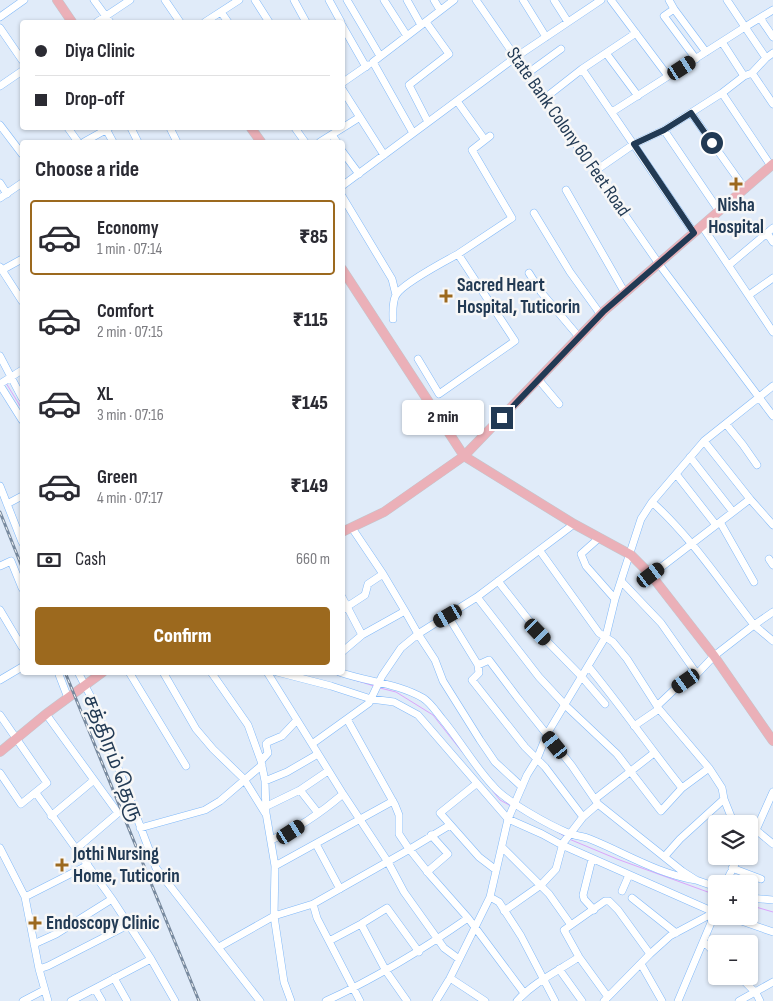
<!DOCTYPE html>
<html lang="en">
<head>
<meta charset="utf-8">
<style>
	body { margin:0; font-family:"Sofia Sans Condensed","Noto Sans Tamil",sans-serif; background:#f2f2f3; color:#2b2b33; height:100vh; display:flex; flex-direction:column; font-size:19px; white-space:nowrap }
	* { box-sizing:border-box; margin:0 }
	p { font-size:16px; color:#7c7c81 }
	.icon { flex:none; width:28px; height:28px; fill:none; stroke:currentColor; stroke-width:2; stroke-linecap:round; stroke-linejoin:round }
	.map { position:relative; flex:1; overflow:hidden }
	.drawer { position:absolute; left:20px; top:140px; width:325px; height:535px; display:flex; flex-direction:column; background:#fff; border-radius:5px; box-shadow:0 1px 4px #0004 }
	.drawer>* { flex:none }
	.top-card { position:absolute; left:20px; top:20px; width:325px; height:110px; border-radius:5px; box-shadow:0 1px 4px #0004; display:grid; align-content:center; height:110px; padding:0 15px; background:#fff }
	.controls { position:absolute; left:708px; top:815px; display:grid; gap:10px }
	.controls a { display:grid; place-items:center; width:50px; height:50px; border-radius:5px; background:#fff; box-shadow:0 1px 4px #0004; font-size:25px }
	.end { position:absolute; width:22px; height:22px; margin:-11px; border:6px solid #223a54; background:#fff; box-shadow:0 0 0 2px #fff }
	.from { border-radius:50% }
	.bubble { position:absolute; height:35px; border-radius:5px; background:#fff; box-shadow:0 1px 4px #0004; font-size:16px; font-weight:800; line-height:35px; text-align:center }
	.car { position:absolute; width:15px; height:30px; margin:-15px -8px; border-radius:6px; box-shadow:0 0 4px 1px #0007; background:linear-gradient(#222 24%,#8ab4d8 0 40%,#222 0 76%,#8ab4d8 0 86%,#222 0) }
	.top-card b { display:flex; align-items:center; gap:18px; height:48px; font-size:19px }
	.top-card b+b { border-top:1px solid #e1e1e2 }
	.top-card i { width:12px; height:12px; background:#2b2b33 }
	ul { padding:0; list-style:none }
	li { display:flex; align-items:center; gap:15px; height:75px; margin:0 10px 8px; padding:0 5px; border:2px solid transparent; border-radius:5px }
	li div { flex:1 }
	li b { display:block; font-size:19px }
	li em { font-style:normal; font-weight:800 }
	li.current { border-color:#9c691e }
	li>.icon { width:45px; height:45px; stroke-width:1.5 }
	h2 { padding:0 15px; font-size:22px; line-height:60px }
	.pay { display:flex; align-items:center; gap:12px; height:55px; padding:0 15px; font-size:19px }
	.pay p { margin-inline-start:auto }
	.cta { display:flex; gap:10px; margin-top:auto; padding:10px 15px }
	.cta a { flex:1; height:58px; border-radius:5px; background:#9c691e; color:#fff; font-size:20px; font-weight:800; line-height:58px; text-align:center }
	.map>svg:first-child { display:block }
</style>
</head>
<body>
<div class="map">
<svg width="773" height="1001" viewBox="0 0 773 1001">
	<rect width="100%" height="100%" fill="#e0ebf9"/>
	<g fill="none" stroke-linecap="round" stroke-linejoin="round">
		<!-- stream -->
		<path stroke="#dba5fb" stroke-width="1" d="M6 383 22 409
			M329 672 374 686
			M380 688 396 692 433 715 463 753
			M492 790 500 800 511 806
			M515 808 522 812
			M556 831 566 837
			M569 839 617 859 716 895
			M749 905 773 912"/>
		<!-- minor casing -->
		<g stroke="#81b9f9" stroke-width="8">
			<path id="minor" d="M94 0 110 22
				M165 0 180 22
				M255 0 269 22
				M294 0 306 22
				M329 0 341 22
				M347 0 380 56
				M384 0 407 36
				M407 0 421 25
				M434 0 440 10
				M476 0 659 264 773 416
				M523 0 546 37
				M554 0 568 22
				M611 0 668 76
				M669 0 674 9
				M221 12 228 22
				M0 17 24 0
				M760 18 773 37
				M97 22 130 0
				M205 22 239 0
				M426 22 449 54 409 85 428 122
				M342 25 366 67
				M0 28 22 60
				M636 33 606 53 638 96
				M722 42 744 76
				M606 53 582 69 694 233
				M766 58 745 27 773 10
				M696 59 664 16 674 9 706 52
				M528 73 561 49
				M752 73 773 104
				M342 83 368 65
				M0 86 22 71
				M342 89 384 155
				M722 93 771 166
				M545 98 582 69
				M457 101 485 140
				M612 112 745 27 727 0
				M691 113 745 189
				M0 125 22 154
				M68 128 78 142
				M131 128 138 142
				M170 128 177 142
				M295 128 305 142
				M106 129 113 142
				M664 130 719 211
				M413 133 373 62 454 0
				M332 135 337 142
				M84 142 109 128
				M320 142 360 117
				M342 151 359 174
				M595 171 634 144 664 130 722 93 744 76 752 73 766 58 773 53
				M0 183 7 194
				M342 186 516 57 601 0
				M566 190 625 293
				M342 196 392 279 396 295
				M0 198 22 183
				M534 213 570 272 601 315
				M702 226 773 332
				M767 233 773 242
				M458 254 512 218 472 150 490 136
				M729 265 773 228
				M0 267 22 301
				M2 270 22 259
				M529 273 541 292 579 337
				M749 295 773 278
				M393 319C393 312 392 302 396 295 402 284 445 261 458 254L515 341 439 394 418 359
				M0 356 22 398
				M538 379 559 404
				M0 384 22 370
				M0 385 22 420
				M726 424 743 445 757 465
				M690 457 733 512
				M676 474 716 525
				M0 486 22 542
				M750 499 773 525
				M652 502C691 537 722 584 754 625L714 656 697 674 676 688 657 706
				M7 504 22 496
				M720 522 754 582
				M352 528 383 574 405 611 362 635
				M599 538 581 554 586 566 615 599
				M540 551 599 633 613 642 627 659 659 709 709 768 722 788 724 799 734 824
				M769 559 773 565
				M0 566 11 561 22 588
				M651 575 750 499 704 441
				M498 581 538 632 581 676 605 704
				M622 582 661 623 697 674
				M342 597 362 635 342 652
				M477 597 539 677 565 705 617 754 661 811 682 788 709 768
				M0 610 22 647
				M342 610 365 595 368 584 383 574
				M405 611 418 634 477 597 574 524
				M773 612 754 625 773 641
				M448 616 478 665 489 660 517 697 572 766 598 804 682 871 696 880 716 887
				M478 665 479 673 472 680 525 747 545 767 583 817 563 843 556 869 541 885 504 911
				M588 666C621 706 650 748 682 788
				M58 672 68 698
				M78 672 92 699 156 868 260 1001
				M129 672 186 766
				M163 672 196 729 213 749 244 779 265 813
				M211 672 248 725 261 761
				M267 672 297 720 282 736 268 742 266 744 268 753 261 761 265 781 266 813 275 866 274 916 284 982 291 1001
				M277 672 331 686 371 699 394 702 418 715 508 819 542 834 562 845 716 913
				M339 672C367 682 397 683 423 698 431 703 437 713 443 720 461 742 475 767 494 787 507 802 549 825 568 833 575 836 583 836 590 839 625 853 658 874 696 880
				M0 680 22 667
				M46 714 118 813 76 849
				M0 715 47 783 21 804 0 773
				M347 719 395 805 399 815V834L407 846 430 875 468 918 524 993
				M297 720 343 794 388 862 404 892 444 948 459 959
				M634 726 659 709
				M312 744 369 703 382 676 401 648 418 634 435 660 443 681 480 740 495 762 522 787
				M265 781 287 772 318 754
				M476 784 440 813 479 857 496 870
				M300 790 318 813
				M36 793 112 899 151 959 175 1001
				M595 799 654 753
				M265 807 300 790 328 771
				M51 816 94 780
				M583 817 598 804
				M140 828 205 810 220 801 262 765
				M756 830 773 844
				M749 839 756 830 773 792
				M271 840C297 829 321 813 343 794
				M316 844 340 889
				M502 847 549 894 571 925 564 930 579 957 608 997
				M0 848 25 897 39 969 48 1001
				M665 856 680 839 724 799
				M592 859 583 895 584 899 594 910
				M275 866 393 801
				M732 868 761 879
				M427 872 448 854 431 835
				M725 884 739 856
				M622 891 629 875
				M25 897 88 865
				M490 897 499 902 521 936 555 1001
				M632 898 676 933
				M749 898 773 900
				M313 904 317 918 360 1001
				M727 916 773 932
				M361 924 386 971 407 1001
				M571 925 605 901H609L618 910 650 954
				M329 941 361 924 387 908 419 952
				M704 942 716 954
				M34 944 56 934 112 899
				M219 947 274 916 313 904 410 849 450 825
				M641 964 662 1001
				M39 969 48 966 128 925
				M559 969 582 1001
				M739 976 756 993 760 1001
				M114 978 127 1001
				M450 978 485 1001
				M95 989 102 1001
				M23 1001 44 990
				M71 1001 151 959
				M326 1001C376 978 422 950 468 918
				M436 1001 450 978 490 897 508 819 527 775 537 759 547 734 606 636 615 599 641 519 652 502 704 441 773 386
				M517 1001C534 982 558 971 579 957
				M604 1001 650 954 670 936 715 912
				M678 1001 716 911
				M739 1001 773 982"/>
		</g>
		<!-- major casing -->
		<g stroke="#c1c8cf" stroke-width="10">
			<path id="major" d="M57 0 72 22
				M251 128 261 142
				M342 269 464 456 574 524 631 555 651 575 714 656 773 741
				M342 532 384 512 464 456 604 311 773 164
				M0 752 46 714 103 672"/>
		</g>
		<!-- minor -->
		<use href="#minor" stroke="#fff" stroke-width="7"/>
		<!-- major -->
		<use href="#major" stroke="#ebb0b8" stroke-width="9"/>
		<!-- rail casing -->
		<g stroke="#788a9f" stroke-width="3">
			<path id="rail" d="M0 512 22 567
				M65 672 199 1001"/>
		</g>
		<!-- rail -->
		<use href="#rail" stroke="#f7f7f7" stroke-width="1" stroke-dasharray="4" stroke-linecap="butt"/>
	</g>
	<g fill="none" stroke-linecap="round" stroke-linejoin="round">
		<!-- route -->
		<path stroke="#223a54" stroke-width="6" d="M502 418 604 311 694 233 634 144 664 130 691 113 712 143"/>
	</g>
	<!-- markers -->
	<g fill="#9c691e" stroke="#f7f7f7" stroke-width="2">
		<path d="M733.5 176.5h5v5h5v5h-5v5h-5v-5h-5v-5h5z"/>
		<path d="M443.5 288.5h5v5h5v5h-5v5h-5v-5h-5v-5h5z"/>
		<path d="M59.5 857.5h5v5h5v5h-5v5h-5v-5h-5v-5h5z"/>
		<path d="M32.5 915.5h5v5h5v5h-5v5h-5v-5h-5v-5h5z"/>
	</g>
	<g text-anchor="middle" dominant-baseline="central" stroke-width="5" stroke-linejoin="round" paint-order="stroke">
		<!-- street labels -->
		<g font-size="19" fill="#223a54" stroke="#f7f7f7">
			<text transform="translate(568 132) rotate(55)">State Bank Colony 60 Feet Road</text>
			<text transform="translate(113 758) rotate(69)">சத்திரம் தெரு</text>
		</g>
		<!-- poi labels -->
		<g font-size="19" font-weight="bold" fill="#223a54" stroke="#f7f7f7" text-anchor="start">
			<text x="736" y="205" text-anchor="middle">Nisha<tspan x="736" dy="22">Hospital</tspan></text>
			<text x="457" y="285">Sacred Heart<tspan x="457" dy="22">Hospital, Tuticorin</tspan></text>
			<text x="73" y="854">Jothi Nursing<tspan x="73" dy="22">Home, Tuticorin</tspan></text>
			<text x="46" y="923">Endoscopy Clinic</text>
		</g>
	</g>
</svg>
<div class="controls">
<a><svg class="icon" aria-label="layers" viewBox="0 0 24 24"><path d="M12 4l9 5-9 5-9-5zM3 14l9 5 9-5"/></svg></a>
<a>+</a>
<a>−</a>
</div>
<i class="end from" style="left:712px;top:143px"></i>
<i class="end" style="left:502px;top:418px"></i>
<div class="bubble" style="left:402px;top:400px;width:82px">2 min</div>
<i class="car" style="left:682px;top:68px;rotate:57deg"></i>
<i class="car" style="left:651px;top:575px;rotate:53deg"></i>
<i class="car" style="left:448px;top:616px;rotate:240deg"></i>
<i class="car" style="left:538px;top:632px;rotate:136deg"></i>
<i class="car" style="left:686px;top:681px;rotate:235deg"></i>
<i class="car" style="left:555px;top:745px;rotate:321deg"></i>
<i class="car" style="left:291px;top:832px;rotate:57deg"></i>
<div class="top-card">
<b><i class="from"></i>Diya Clinic</b>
<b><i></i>Drop-off</b>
</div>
<section class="drawer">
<h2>Choose a ride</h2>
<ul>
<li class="current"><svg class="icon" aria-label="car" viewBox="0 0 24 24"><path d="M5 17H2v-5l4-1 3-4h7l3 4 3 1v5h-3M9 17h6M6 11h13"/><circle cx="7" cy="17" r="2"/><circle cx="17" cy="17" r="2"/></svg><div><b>Economy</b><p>1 min · 07:14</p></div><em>₹85</em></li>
<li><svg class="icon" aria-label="car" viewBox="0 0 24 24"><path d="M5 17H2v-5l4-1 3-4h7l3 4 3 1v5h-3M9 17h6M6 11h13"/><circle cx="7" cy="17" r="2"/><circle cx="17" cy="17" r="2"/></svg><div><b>Comfort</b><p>2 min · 07:15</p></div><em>₹115</em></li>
<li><svg class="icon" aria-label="car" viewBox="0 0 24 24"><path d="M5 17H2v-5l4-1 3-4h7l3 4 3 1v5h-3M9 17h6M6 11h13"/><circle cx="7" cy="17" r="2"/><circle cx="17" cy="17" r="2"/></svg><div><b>XL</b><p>3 min · 07:16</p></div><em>₹145</em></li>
<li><svg class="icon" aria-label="car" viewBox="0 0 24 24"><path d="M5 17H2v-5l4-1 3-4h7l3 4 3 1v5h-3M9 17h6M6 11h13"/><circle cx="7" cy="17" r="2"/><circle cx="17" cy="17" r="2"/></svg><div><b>Green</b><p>4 min · 07:17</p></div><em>₹149</em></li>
</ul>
<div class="pay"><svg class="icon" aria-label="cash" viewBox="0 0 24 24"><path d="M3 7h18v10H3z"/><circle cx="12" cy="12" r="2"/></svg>Cash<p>660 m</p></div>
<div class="cta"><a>Confirm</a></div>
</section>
</div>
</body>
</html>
